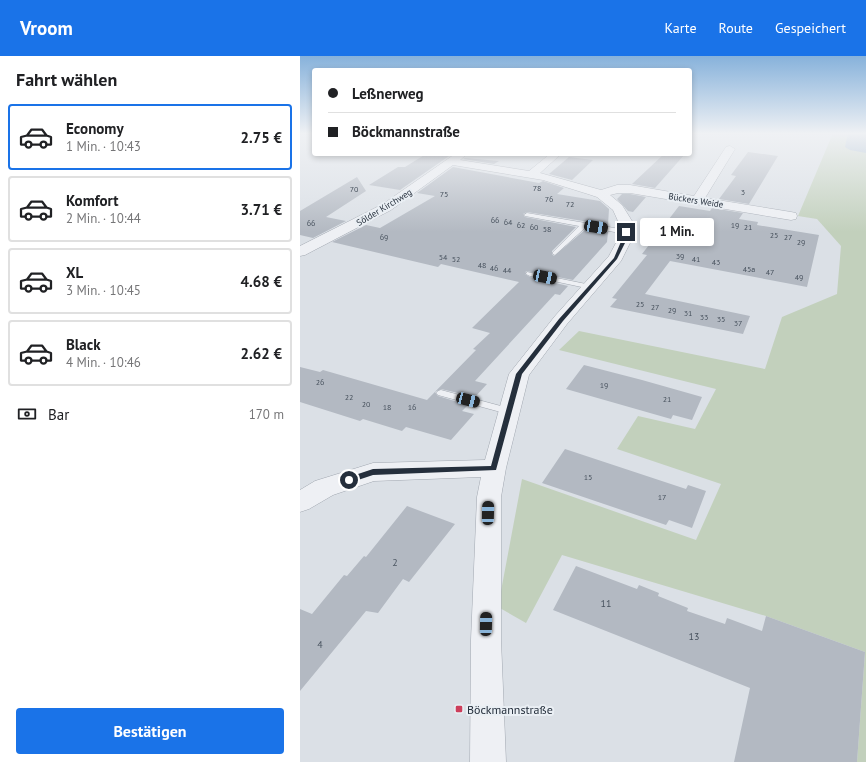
<!DOCTYPE html>
<html lang="de">
<head>
<meta charset="utf-8">
<style>
	body { margin:0; font-family:"PT Sans",sans-serif; background:#f6f6f6; color:#202124; height:100vh; display:flex; flex-direction:column; font-size:15px; white-space:nowrap }
	* { box-sizing:border-box; margin:0 }
	p { font-size:13px; color:#757577 }
	.icon { flex:none; width:22px; height:22px; fill:none; stroke:currentColor; stroke-width:2; stroke-linecap:round; stroke-linejoin:round }
	.map { position:relative; flex:1; overflow:hidden }
	.sheet { display:flex; flex-direction:column; background:#fff; width:300px }
	.sheet>* { flex:none }
	.top-card { position:absolute; left:12px; top:12px; width:380px; height:88px; border-radius:4px; box-shadow:0 2px 6px #0003; display:grid; align-content:center; height:88px; padding:0 16px; background:#fff }
	.end { position:absolute; width:18px; height:18px; margin:-9px; border:5px solid #252f3c; background:#fff; box-shadow:0 0 0 2px #fff }
	.from { border-radius:50% }
	.bubble { position:absolute; height:28px; border-radius:4px; background:#fff; box-shadow:0 2px 6px #0003; font-size:13px; font-weight:800; line-height:28px; text-align:center }
	.car { position:absolute; width:12px; height:24px; margin:-12px -6px; border-radius:5px; box-shadow:0 0 3px 1px #0007; background:linear-gradient(#222 24%,#8ab4d8 0 40%,#222 0 76%,#8ab4d8 0 86%,#222 0) }
	.top-card b { display:flex; align-items:center; gap:14px; height:38px; font-size:15px }
	.top-card b+b { border-top:1px solid #e0e0e0 }
	.top-card i { width:10px; height:10px; background:#202124 }
	ul { padding:0; list-style:none }
	li { display:flex; align-items:center; gap:12px; height:66px; margin:0 8px 6px; padding:0 8px; border:2px solid #e0e0e0; border-radius:4px }
	li div { flex:1 }
	li b { display:block; font-size:15px }
	li em { font-style:normal; font-weight:800 }
	li.selected { border-color:#1a73e8 }
	li>.icon { width:36px; height:36px; stroke-width:1.5 }
	h2 { padding:0 16px; font-size:18px; line-height:48px }
	.pay { display:flex; align-items:center; gap:10px; height:44px; padding:0 16px; font-size:15px }
	.pay p { margin-inline-start:auto }
	.primary-button { display:flex; gap:8px; margin-top:auto; padding:8px 16px }
	.primary-button a { flex:1; height:46px; border-radius:4px; background:#1a73e8; color:#fff; font-size:16px; font-weight:800; line-height:46px; text-align:center }
	header { display:flex; align-items:center; gap:24px; box-sizing:border-box; height:56px; padding:0 20px; background:#1a73e8; color:#fff }
	header strong { font-size:19px }
	nav { display:flex; gap:22px; margin-inline-start:auto; font-size:14px }
	main { display:flex; flex:1; min-height:0 }
	.map>svg:first-child { display:block }
</style>
</head>
<body>
<header>
<strong>Vroom</strong>
<nav><a>Karte</a><a>Route</a><a>Gespeichert</a></nav>
</header>
<main>
<section class="sheet">
<h2>Fahrt wählen</h2>
<ul>
<li class="selected"><svg class="icon" aria-label="car" viewBox="0 0 24 24"><path d="M5 17H2v-5l4-1 3-4h7l3 4 3 1v5h-3M9 17h6M6 11h13"/><circle cx="7" cy="17" r="2"/><circle cx="17" cy="17" r="2"/></svg><div><b>Economy</b><p>1 Min. · 10:43</p></div><em>2.75 €</em></li>
<li><svg class="icon" aria-label="car" viewBox="0 0 24 24"><path d="M5 17H2v-5l4-1 3-4h7l3 4 3 1v5h-3M9 17h6M6 11h13"/><circle cx="7" cy="17" r="2"/><circle cx="17" cy="17" r="2"/></svg><div><b>Komfort</b><p>2 Min. · 10:44</p></div><em>3.71 €</em></li>
<li><svg class="icon" aria-label="car" viewBox="0 0 24 24"><path d="M5 17H2v-5l4-1 3-4h7l3 4 3 1v5h-3M9 17h6M6 11h13"/><circle cx="7" cy="17" r="2"/><circle cx="17" cy="17" r="2"/></svg><div><b>XL</b><p>3 Min. · 10:45</p></div><em>4.68 €</em></li>
<li><svg class="icon" aria-label="car" viewBox="0 0 24 24"><path d="M5 17H2v-5l4-1 3-4h7l3 4 3 1v5h-3M9 17h6M6 11h13"/><circle cx="7" cy="17" r="2"/><circle cx="17" cy="17" r="2"/></svg><div><b>Black</b><p>4 Min. · 10:46</p></div><em>2.62 €</em></li>
</ul>
<div class="pay"><svg class="icon" aria-label="cash" viewBox="0 0 24 24"><path d="M3 7h18v10H3z"/><circle cx="12" cy="12" r="2"/></svg>Bar<p>170 m</p></div>
<div class="primary-button"><a>Bestätigen</a></div>
</section>
<div class="map">
<svg width="566" height="706" viewBox="0 0 566 706">
	<rect width="100%" height="100%" fill="#dbe0e6"/>
	<!-- green -->
	<path fill="#c2d0bc" d="M533 77H566V706H557L565 596 466 560 262 499 226 567 198 551 222 423 396 484 421 428 317 393 338 360 395 373 416 333 259 294 279 275 465 313 482 261 537 238 541 190 517 163 498 160Z"/>
	<!-- water -->
	<path fill="#96b0c7" d="M548 77H566V97L550 94 545 91Z"/>
	<!-- building -->
	<path fill="#b3b9c2" d="M448 96 478 100 449 148 419 143 436 120 431 119Z
		M126 98 149 100 100 134 69 129 98 111H105Z
		M364 98H385L355 132 332 128Z
		M269 101 293 104 272 124 249 118Z
		M165 102 199 105 194 108 163 103Z
		M153 111 239 127 243 125 264 132 257 138 300 145 309 153 308 169 227 156 223 158 225 161 276 171 252 195V198L254 200 286 173 308 176 307 186 273 224 226 215 225 218 230 221 268 230 260 239 255 238 175 325 187 328 175 341 141 333 135 336 138 340 168 349 162 355 174 358 151 384 106 371 102 375 63 363 60 365 0 346V311L20 316 23 314 127 344 176 294 173 293 190 277 172 272 219 226 141 208 138 211 32 186 66 169 80 172 135 140 117 137Z
		M57 121 66 135 26 161 46 165 13 182 0 179V155Z
		M322 138H330L346 141 333 156 328 155 317 143Z
		M379 150 410 155 412 152 443 157 439 163 458 166 457 169 519 179 507 231 370 205 345 238 450 260 443 278 310 251 317 243 312 242 347 199 342 198Z
		M284 309 342 324 402 341 392 364 373 359 371 363 266 333Z
		M265 393 386 433 388 429 406 435 392 472 369 464 366 469 242 427Z
		M107 450 155 468 109 526 103 523 78 557 66 555 0 635V553L12 558 44 519 47 520 64 500 66 501Z
		M276 510 337 533 339 529 359 537 358 540 388 552 387 555 425 568 427 562 462 575 466 560 565 596 557 706H434L450 632 253 554Z"/>
	<g fill="none" stroke-linecap="round" stroke-linejoin="round">
		<!-- lane casing -->
		<g stroke="#a1a7b0" stroke-width="1">
			<path id="lane" d="M227 157 326 174 329 176 326 178 286 171 255 199 253 198V196L279 170 225 160 224 159Z
				M227 216 291 229 295 231 291 233 230 220 226 218Z
				M141 334 212 353 213 355 208 358 138 339 136 337 138 335Z"/>
		</g>
		<!-- street casing -->
		<g stroke="#a1a7b0" stroke-width="1">
			<path id="street" d="M430 90 435 93 405 142 491 156 496 157 497 160 496 163 491 164 330 137H318L310 139 322 149 332 165V183L321 205 267 268 229 319 206 412 201 441V584L206 706H170L171 584 177 441 181 421 74 425 33 439 9 453 0 456V434L15 425 73 407 185 404 209 318 255 260 309 200 318 183V165L313 154 297 141 288 138 243 124 153 109 91 154 5 199 0 200V190L83 148 155 98H167L160 104 229 115 250 98H261L240 117 301 134 317 129H330L394 140 426 91Z"/>
		</g>
		<!-- lane -->
		<use href="#lane" fill="#eef0f4" fill-rule="evenodd"/>
		<!-- street -->
		<use href="#street" fill="#eef0f4" fill-rule="evenodd"/>
	</g>
	<!-- sky -->
	<linearGradient id="sky" x2="0" y2="1"><stop stop-color="#87b2db"/><stop offset="0.44" stop-color="#eff1f4"/><stop offset="1" stop-color="#eff1f4" stop-opacity="0"/></linearGradient>
	<rect width="566" height="176" fill="url(#sky)"/>
	<!-- route -->
	<path fill="#252f3c" d="M326 174 329 176 327 183 317 203 263 265 222 318 196 414 73 419 49 427 46 426V422L73 413 191 410 216 318 259 263 314 202Z"/>
	<!-- markers -->
	<rect fill="#cd3e5b" stroke="#eaeff4" stroke-width="1.5" x="155" y="649" width="8" height="8" rx="2"/>
	<g text-anchor="middle" dominant-baseline="central" stroke-width="4" stroke-linejoin="round" paint-order="stroke">
		<!-- number labels -->
		<g font-size="8" fill="#48525e">
			<text x="237" y="132">78</text>
			<text x="54" y="133">70</text>
			<text x="443" y="136">3</text>
			<text x="144" y="138">75</text>
			<text x="249" y="143">76</text>
			<text x="270" y="148">72</text>
			<text x="195" y="164">66</text>
			<text x="208" y="166">64</text>
			<text x="11" y="167">66</text>
			<text x="221" y="169">62</text>
			<text x="435" y="169">19</text>
			<text x="234" y="171">60</text>
			<text x="448" y="171">21</text>
			<text x="247" y="173">58</text>
			<text x="474" y="179">25</text>
			<text x="84" y="181">69</text>
			<text x="488" y="181">27</text>
			<text x="501" y="186">29</text>
			<text x="380" y="200">39</text>
			<text x="143" y="201">54</text>
			<text x="156" y="203">52</text>
			<text x="396" y="203">41</text>
			<text x="416" y="206">43</text>
			<text x="182" y="209">48</text>
			<text x="194" y="212">46</text>
			<text x="449" y="213">45a</text>
			<text x="207" y="214">44</text>
			<text x="470" y="216">47</text>
			<text x="499" y="221">49</text>
			<text x="340" y="248">25</text>
			<text x="355" y="251">27</text>
			<text x="372" y="254">29</text>
			<text x="388" y="257">31</text>
			<text x="404" y="261">33</text>
			<text x="421" y="263">35</text>
			<text x="438" y="267">37</text>
			<text x="20" y="326">26</text>
			<text x="304" y="329">19</text>
			<text x="49" y="341">22</text>
			<text x="367" y="343">21</text>
			<text x="66" y="348">20</text>
			<text x="87" y="351">18</text>
			<text x="112" y="351">16</text>
			<text x="288" y="421">15</text>
			<text x="362" y="441">17</text>
		</g>
		<!-- far-street labels -->
		<g font-size="9" fill="#252f3c" stroke="#eaeff4">
			<text transform="translate(396 144) rotate(9)">Bückers Weide</text>
			<text transform="translate(84 151) rotate(-31)">Sölder Kirchweg</text>
		</g>
		<!-- near-number labels -->
		<g font-size="10" fill="#48525e">
			<text x="95" y="506">2</text>
			<text x="306" y="547">11</text>
			<text x="394" y="580">13</text>
			<text x="20" y="588">4</text>
		</g>
		<!-- near-poi labels -->
		<g font-size="12" fill="#252f3c" stroke="#eaeff4" text-anchor="start">
			<text x="167" y="653">Böckmannstraße</text>
		</g>
	</g>
</svg>
<i class="end from" style="left:49px;top:424px"></i>
<i class="end" style="left:326px;top:176px"></i>
<div class="bubble" style="left:340px;top:162px;width:74px">1 Min.</div>
<i class="car" style="left:296px;top:171px;rotate:100deg"></i>
<i class="car" style="left:245px;top:221px;rotate:102deg"></i>
<i class="car" style="left:168px;top:344px;rotate:105deg"></i>
<i class="car" style="left:188px;top:457px;rotate:1deg"></i>
<i class="car" style="left:186px;top:568px;rotate:1deg"></i>
<div class="top-card">
<b><i class="from"></i>Leßnerweg</b>
<b><i></i>Böckmannstraße</b>
</div>
</div>
</main>
</body>
</html>
